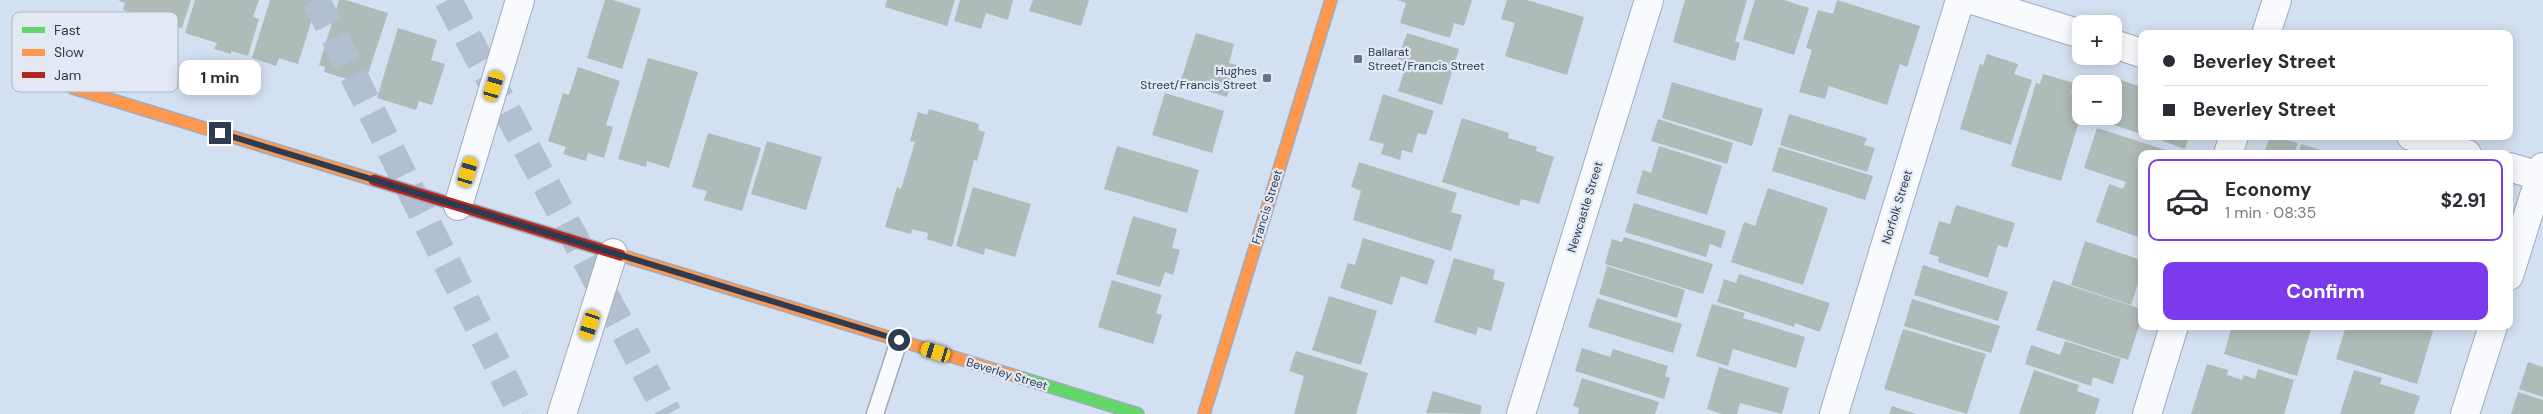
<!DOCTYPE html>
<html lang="en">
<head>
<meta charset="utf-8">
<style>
	body { margin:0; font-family:"DM Sans",sans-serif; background:#f7f7f7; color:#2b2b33; height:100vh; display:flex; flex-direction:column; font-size:19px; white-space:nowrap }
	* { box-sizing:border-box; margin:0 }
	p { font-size:16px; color:#7c7c81 }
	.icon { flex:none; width:28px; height:28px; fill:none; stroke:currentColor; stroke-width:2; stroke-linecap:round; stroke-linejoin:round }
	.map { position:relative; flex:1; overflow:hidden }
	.panel { position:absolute; left:2138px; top:150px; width:375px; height:180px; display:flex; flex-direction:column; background:#fff; border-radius:10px; box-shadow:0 2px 12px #0003 }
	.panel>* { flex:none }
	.top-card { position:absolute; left:2138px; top:30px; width:375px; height:110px; border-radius:10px; box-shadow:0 2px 12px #0003; display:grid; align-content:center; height:110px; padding:0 25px; background:#fff }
	.buttons { position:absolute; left:2072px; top:15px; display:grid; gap:10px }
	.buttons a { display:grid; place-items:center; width:50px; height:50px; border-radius:10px; background:#fff; box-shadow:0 2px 12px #0003; font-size:25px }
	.end { position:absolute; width:22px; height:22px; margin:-11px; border:6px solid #2d3c52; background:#fff; box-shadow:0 0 0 2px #fff }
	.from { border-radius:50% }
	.bubble { position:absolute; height:35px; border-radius:10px; background:#fff; box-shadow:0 2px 12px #0003; font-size:16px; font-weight:700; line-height:35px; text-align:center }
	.car { position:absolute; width:15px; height:30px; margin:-15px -8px; border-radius:6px; box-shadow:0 0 4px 1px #0007; background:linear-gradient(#f5c518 24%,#345 0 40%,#f5c518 0 76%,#345 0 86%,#f5c518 0) }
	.top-card b { display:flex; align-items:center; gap:18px; height:48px; font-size:19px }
	.top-card b+b { border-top:1px solid #e1e1e2 }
	.top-card i { width:12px; height:12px; background:#2b2b33 }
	ul { padding:9px 0 0; list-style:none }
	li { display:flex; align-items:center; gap:15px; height:82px; margin:0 10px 8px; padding:0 15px; border:2px solid transparent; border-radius:10px }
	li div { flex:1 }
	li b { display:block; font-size:19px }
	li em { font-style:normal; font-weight:700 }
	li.current { border-color:#7c3aed }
	li>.icon { width:45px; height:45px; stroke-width:1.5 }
	.action { display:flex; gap:10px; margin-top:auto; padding:10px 25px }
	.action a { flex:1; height:58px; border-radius:10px; background:#7c3aed; color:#fff; font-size:20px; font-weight:700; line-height:58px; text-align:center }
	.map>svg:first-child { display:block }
</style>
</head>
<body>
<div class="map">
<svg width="2543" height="414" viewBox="0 0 2543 414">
	<rect width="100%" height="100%" fill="#d3e0f1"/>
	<!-- building -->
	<path fill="#aebbb8" d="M118 0H191L182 28 123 10 125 3Z
		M195 0H259L253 17 259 19 248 56 231 51V54L214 49 217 43 185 33Z
		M270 0H318L298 64 279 58 276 66 252 58Z
		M339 0H346L388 13 366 80 362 78 360 83 324 72 325 67 319 65Z
		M605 0H613L641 9 622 69 587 58Z
		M887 0H955L947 26 885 7Z
		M960 0H1013L1008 20 986 13 981 29 954 21Z
		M1033 0H1089L1081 26 1029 11Z
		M1397 0H1472L1464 26 1454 23 1450 38 1400 23 1406 3Z
		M1507 0H1527L1584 17 1567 75 1505 56 1515 23 1501 19Z
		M1685 0H1747L1735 41 1740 43 1735 61 1673 42Z
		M1755 0H1784L1809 8 1794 55 1743 39Z
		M1837 0 1920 26 1907 67 1900 64 1887 105 1829 86 1825 99 1799 92 1812 50 1806 48 1818 10 1833 14Z
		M398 28 437 40 431 60 445 64 432 105 419 101 416 110 377 98Z
		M1196 33 1234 44 1229 63 1237 65 1227 97 1180 83Z
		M1407 33 1459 49 1442 105 1398 91 1407 62 1398 59Z
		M1987 54 2018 64 2014 74 2032 80 2011 145 1960 129 1980 64 1983 65Z
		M648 58 698 72 669 168 647 161 646 167 618 159Z
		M578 67 620 81 606 125 613 127 604 158 588 153 586 161 563 154 566 147 548 141 563 93 569 95Z
		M2043 74 2074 83 2071 94 2081 97V115L2061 181 2011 166 2036 83 2040 84Z
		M2116 78 2141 87V134L2102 121 2103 116H2114V85Z
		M1672 82 1763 109 1752 146 1662 118Z
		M1165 93 1224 111 1212 153 1152 135Z
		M1383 94 1434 111 1426 135 1418 133 1412 153 1402 150 1400 160 1381 154 1384 144 1369 140Z
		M929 109 979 124 978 130 985 132 977 161 974 160 952 247 927 239 928 233 912 229 911 234 885 227 897 187 901 189 915 142 910 141 918 112 927 115Z
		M1789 114 1867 138 1864 145 1875 148 1867 172 1780 145Z
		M1462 118 1509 133 1508 138 1537 147 1536 151 1554 157 1539 204 1521 199 1519 206 1442 182Z
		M1658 119 1733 143 1727 164 1651 141Z
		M2097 128 2175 153 2141 154V238L2096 222 2109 184 2123 189 2126 182 2084 168Z
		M708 133 761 148 742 211 704 200 707 191 692 187Z
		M2149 136H2189L2185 149Z
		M2270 136 2298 143 2294 154H2264Z
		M767 141 822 157 806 210 751 194Z
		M2301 144 2331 153V154H2298Z
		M1117 146 1199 170 1187 213 1104 189Z
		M1659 146 1722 166 1707 215 1636 193 1643 170 1651 173Z
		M1779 147 1873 176 1865 200 1772 171Z
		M1359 162 1457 193 1451 212 1462 215 1451 251 1353 220 1361 191 1351 187Z
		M973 187 1031 204 1015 257 985 248 984 255 956 246Z
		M1768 188 1828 208 1803 285 1731 262 1744 222 1755 226Z
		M1634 203 1726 231 1721 248 1710 244 1706 257 1625 232Z
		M1956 205 2015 223 2007 248 1998 245 1988 278 1938 262 1939 257 1929 254 1939 221 1950 224Z
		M1133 216 1177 229 1172 248 1180 250 1173 275 1165 272 1160 287 1116 274Z
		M1624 237 1713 264 1703 294 1605 264 1612 239 1622 242Z
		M1363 238 1435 260 1427 285 1401 276 1392 305 1340 288 1348 263 1355 265Z
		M2085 241 2141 260V274L2131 305 2071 285Z
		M1454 258 1495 270 1493 279 1505 283 1491 331 1478 327 1476 335 1434 322Z
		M1923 265 2008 292 1998 321 1914 295Z
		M1607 266 1685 290 1677 318 1599 294Z
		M1739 274 1830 303 1820 332 1795 323 1794 327 1717 302 1724 279 1736 283Z
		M1112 280 1162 295 1156 313 1162 315 1153 344 1098 327Z
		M2053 280 2141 309V320L2128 360 2036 330Z
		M1329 296 1377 311 1361 365 1312 350Z
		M1597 298 1682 324 1673 353 1588 327Z
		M1912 299 2000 326 1991 353 1904 326Z
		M1712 304 1745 313 1743 318 1805 337 1796 368 1733 349 1728 366 1696 356Z
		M2232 326H2312L2297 376 2224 354Z
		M2346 326H2417L2433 331 2417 384 2336 359Z
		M1903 329 1986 354 1967 414 1884 389Z
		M2065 341 2121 359 2113 384 2093 377 2091 386 2025 364 2031 345 2060 355Z
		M1582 348 1610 357 1613 349 1668 366 1665 376 1670 378 1664 399 1575 371Z
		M1296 351 1368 373 1356 414H1294L1304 376 1289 371Z
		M2528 362 2543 367V397L2519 389Z
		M2207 364 2228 370 2227 375 2242 380 2244 375 2255 379 2258 369 2294 380 2284 414H2191Z
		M1719 367 1789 388 1782 414 1740 403 1737 414H1722L1707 409Z
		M2034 370 2079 385 2077 391 2100 399 2095 414H2019Z
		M2354 370 2382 378 2380 384 2420 396 2414 414H2340Z
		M1582 378 1659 402 1655 414H1578L1579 408 1573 406Z
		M1433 391 1482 406 1480 414 1426 413Z
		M2518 392 2543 400V414H2511Z
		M1892 406 1916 414H1889Z"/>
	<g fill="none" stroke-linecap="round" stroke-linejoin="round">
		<!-- highway-tunnel -->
		<path stroke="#b2bfd1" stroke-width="28" stroke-dasharray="28 14" stroke-linecap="butt" d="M316 0 522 414
			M448 0 668 414"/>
		<!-- lane casing -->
		<g stroke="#9facbd" stroke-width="19">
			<path id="lane" d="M875 414 899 341"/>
		</g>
		<!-- street casing -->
		<g stroke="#9facbd" stroke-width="30">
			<path id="street" d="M1972 0 2081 34
				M2266 34 2277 0
				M2114 44 2141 53
				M2411 136 2467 154
				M2228 154 2234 136
				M2509 167 2543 177
				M458 206 520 0
				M2509 276 2543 167
				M562 414 613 253
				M1521 414 1649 0
				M1834 414 1960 0
				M2147 414 2174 326
				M2465 414 2493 326"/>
		</g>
		<!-- fast casing -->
		<g stroke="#9facbd" stroke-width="14">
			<path id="fast" d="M1022 378 1138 414"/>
		</g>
		<!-- slow casing -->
		<g stroke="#9facbd" stroke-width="14">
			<path id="slow" d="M73 88 374 180
				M620 255 1022 378
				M1204 414 1331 0"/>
		</g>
		<!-- jam casing -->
		<g stroke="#9facbd" stroke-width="14">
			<path id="jam" d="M374 180 620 255"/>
		</g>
		<!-- lane -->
		<use href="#lane" stroke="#f8fafd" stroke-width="16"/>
		<!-- street -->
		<use href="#street" stroke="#f8fafd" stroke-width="28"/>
		<!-- fast -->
		<use href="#fast" stroke="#63d668" stroke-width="11"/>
		<!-- slow -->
		<use href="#slow" stroke="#ff974d" stroke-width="11"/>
		<!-- jam -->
		<use href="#jam" stroke="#b3261e" stroke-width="11"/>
	</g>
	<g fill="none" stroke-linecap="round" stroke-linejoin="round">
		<!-- route -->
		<path stroke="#2d3c52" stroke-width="6" d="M220 133 899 340"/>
	</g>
	<!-- markers -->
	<g fill="#67758a" stroke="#e2e9f4" stroke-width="2">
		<rect x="1353" y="54" width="10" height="10" rx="2.5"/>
		<rect x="1262" y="73" width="10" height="10" rx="2.5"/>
	</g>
	<g text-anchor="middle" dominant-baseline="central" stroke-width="4.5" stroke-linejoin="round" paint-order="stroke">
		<!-- poi labels -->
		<g font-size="12" fill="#2d3c52" stroke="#e2e9f4" text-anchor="start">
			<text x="1368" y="52">Ballarat<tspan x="1368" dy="14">Street/Francis Street</tspan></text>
			<text x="1257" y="71" text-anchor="end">Hughes<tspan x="1257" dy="14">Street/Francis Street</tspan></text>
		</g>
		<!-- street labels -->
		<g font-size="12" fill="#2d3c52" stroke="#e2e9f4">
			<text transform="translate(1267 207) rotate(-73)">Francis Street</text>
			<text transform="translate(1585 207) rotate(-73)">Newcastle Street</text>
			<text transform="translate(1897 207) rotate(-73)">Norfolk Street</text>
			<text transform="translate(1007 374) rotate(17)">Beverley Street</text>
		</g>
	</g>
	<!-- legend -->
	<rect x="12" y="12" width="166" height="80" rx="8" fill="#e2e9f4" stroke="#acb5c3" stroke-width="1"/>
	<rect x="22" y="27" width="23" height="6" fill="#63d668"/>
	<rect x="22" y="49" width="23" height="7" fill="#ff974d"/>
	<rect x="22" y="72" width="23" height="6" fill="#b3261e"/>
	<g font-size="14" fill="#2d3c52">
		<text x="54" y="35">Fast</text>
		<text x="54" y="57">Slow</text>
		<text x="54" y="80">Jam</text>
	</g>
</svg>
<div class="buttons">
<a>+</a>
<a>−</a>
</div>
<i class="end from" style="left:899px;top:340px"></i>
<i class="end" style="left:220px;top:133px"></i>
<div class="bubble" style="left:179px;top:60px;width:82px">1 min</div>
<i class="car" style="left:494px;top:86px;rotate:17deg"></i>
<i class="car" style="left:468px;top:172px;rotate:17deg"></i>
<i class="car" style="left:590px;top:325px;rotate:198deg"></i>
<i class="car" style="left:936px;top:352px;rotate:287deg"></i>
<div class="top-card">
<b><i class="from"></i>Beverley Street</b>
<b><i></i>Beverley Street</b>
</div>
<section class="panel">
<ul>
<li class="current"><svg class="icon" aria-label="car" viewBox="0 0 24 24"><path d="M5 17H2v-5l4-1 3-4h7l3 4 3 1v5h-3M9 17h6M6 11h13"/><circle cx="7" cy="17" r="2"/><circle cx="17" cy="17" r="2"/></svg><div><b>Economy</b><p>1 min · 08:35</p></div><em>$2.91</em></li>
</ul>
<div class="action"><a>Confirm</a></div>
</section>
</div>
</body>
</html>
